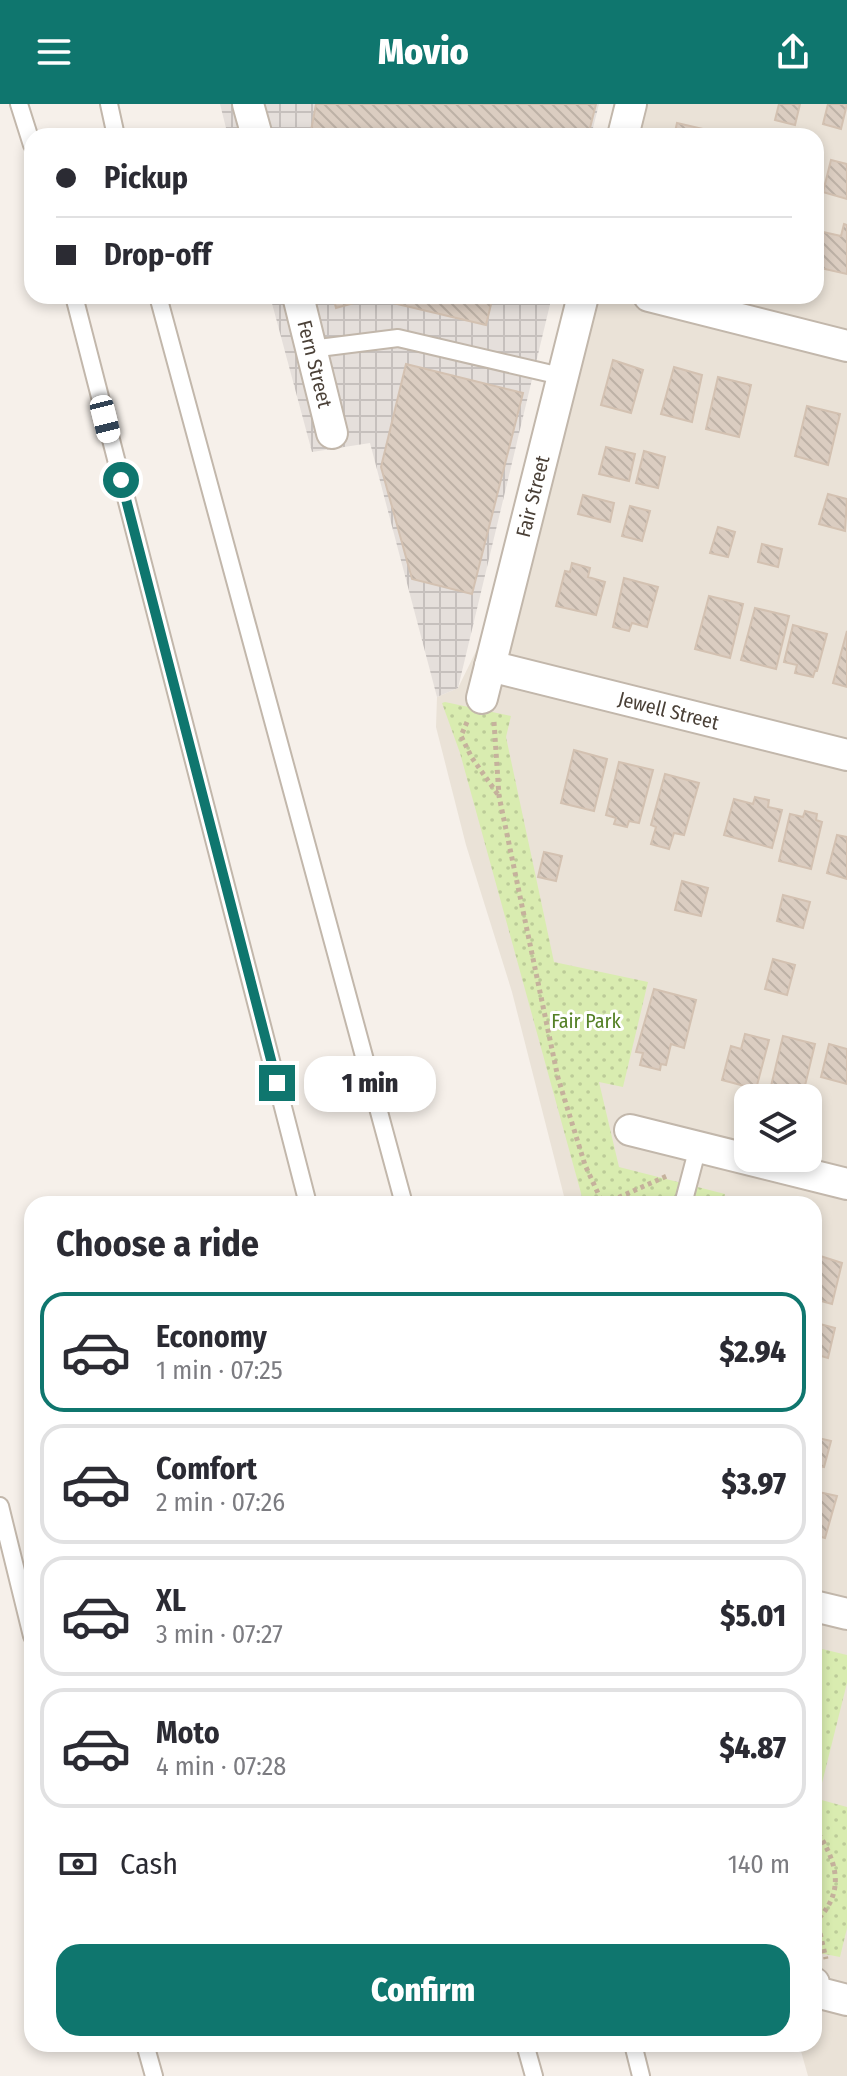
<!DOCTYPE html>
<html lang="en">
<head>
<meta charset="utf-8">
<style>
	body { margin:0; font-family:"Fira Sans Condensed",sans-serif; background:#f7f7f7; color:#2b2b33; height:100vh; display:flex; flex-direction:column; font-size:30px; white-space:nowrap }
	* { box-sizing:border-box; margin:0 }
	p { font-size:26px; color:#7c7c81 }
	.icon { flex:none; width:44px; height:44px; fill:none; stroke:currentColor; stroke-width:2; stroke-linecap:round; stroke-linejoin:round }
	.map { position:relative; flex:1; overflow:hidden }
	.drawer { position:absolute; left:24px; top:1092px; width:798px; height:856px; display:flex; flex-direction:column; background:#fff; border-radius:24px; box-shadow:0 4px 12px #0003 }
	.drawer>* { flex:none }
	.top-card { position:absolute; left:24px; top:24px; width:800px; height:176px; border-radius:24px; box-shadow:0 4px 12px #0003; display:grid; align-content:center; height:176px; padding:0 32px; background:#fff }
	.controls { position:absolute; left:734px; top:980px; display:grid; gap:16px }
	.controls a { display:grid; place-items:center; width:88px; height:88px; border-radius:16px; background:#fff; box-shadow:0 4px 12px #0003; font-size:40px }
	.end { position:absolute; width:36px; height:36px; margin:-18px; border:10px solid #0f766e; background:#fff; box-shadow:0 0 0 4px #fff }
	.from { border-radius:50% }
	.bubble { position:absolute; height:56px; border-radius:24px; background:#fff; box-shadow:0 4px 12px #0003; font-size:26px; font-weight:800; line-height:56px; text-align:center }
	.car { position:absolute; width:24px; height:48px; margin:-24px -12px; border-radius:10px; box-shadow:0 0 6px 2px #0007; background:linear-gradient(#fff 24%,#345 0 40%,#fff 0 76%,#345 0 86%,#fff 0) }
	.top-card b { display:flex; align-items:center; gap:28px; height:76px; font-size:30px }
	.top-card b+b { border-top:2px solid #e1e1e2 }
	.top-card i { width:20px; height:20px; background:#2b2b33 }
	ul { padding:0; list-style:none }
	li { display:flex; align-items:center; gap:24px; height:120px; margin:0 16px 12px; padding:0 16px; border:4px solid #e1e1e2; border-radius:24px }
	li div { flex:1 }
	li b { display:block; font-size:30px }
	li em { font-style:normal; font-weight:800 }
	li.current { border-color:#0f766e }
	li>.icon { width:72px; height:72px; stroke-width:1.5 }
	h2 { padding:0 32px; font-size:36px; line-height:96px }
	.pay { display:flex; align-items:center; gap:20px; height:88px; padding:0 32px; font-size:30px }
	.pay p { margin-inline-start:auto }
	.action { display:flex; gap:16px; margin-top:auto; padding:16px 32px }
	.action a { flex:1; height:92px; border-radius:24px; background:#0f766e; color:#fff; font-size:32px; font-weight:800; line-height:92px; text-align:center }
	header { display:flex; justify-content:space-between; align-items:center; height:104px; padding:0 32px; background:#0f766e; color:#fff; font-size:36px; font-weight:800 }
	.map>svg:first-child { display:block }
</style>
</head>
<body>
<header><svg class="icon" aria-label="menu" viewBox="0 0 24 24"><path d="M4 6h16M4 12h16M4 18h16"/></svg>Movio<svg class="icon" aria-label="share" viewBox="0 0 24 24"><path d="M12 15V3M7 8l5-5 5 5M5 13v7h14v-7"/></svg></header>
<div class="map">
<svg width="847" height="1972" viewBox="0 0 847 1972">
	<defs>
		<pattern id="industrial-grid" width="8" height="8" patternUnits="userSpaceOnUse" patternTransform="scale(2)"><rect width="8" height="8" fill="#e5dfdb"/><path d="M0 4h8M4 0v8" fill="none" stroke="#c6c0bd"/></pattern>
		<pattern id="park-dots" width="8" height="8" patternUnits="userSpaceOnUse" patternTransform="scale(2)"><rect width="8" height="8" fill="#d9ecb0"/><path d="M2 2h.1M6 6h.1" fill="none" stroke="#bccb98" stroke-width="1.8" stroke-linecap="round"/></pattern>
		<pattern id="building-back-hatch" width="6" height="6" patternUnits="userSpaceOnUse" patternTransform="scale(2)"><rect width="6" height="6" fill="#dbcdc1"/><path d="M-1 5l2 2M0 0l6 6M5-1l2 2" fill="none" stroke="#bdb1a6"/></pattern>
	</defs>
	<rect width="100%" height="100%" fill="#f6f0ea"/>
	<!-- residential -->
	<path fill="#eae2d7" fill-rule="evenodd" d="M640 0H847V1972H808L799 1940H814V1100H566L512 888 466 741 436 623 437 593 458 584 481 537 572 192H816V32H628ZM748 994H808V1054H748Z"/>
	<!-- industrial -->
	<path fill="url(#industrial-grid)" d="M220 0H599L591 32H228Z
		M270 192H552L458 584 437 593 370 339 312 348Z"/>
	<!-- park -->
	<path fill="url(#park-dots)" d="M445 598 511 612 506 633 554 858 648 878 623 983 599 978 619 1063 725 1090 723 1100H584L460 649 442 599Z
		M814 1543 847 1551V1579L818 1695 847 1703V1824L840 1853 814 1848Z"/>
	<!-- building -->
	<path fill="url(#building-back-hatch)" stroke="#d3c1b1" stroke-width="2" d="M316 0H596L588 32H310Z
		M779 0H800L795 21 775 16Z
		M828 0H847L841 25 823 20Z
		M677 19 703 25 701 32H674Z
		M831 56 847 60V95L823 88Z
		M844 120 847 121V170L816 163 823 128 841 132Z
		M333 192H493L486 221 372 194 336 204Z
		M613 256 643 266 631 309 601 301Z
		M406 260 523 289 472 490 412 475 381 363Z
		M674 263 702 271 692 318 661 310Z
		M718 273 751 281 739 333 706 325Z
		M807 302 840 310 828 361 795 352Z
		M606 343 635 350 629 377 599 370Z
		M644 347 665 353 658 384 636 379Z
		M828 390 847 395 845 427 819 420Z
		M583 391 614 399 610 418 578 410Z
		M630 402 650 407 642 437 622 432Z
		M718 423 735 428 728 453 710 449Z
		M762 440 782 445 778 463 758 458Z
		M572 459 590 464 588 473 605 478 596 511 556 502 565 467 570 468Z
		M624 474 658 483 647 523 632 519 629 527 613 523Z
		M709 492 743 500 730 554 695 545Z
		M755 504 789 512 776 565 741 556Z
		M793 521 827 530 817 567H815L813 573 795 569 797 561 784 558Z
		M847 527V583L833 579Z
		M574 646 607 655 594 707 561 699Z
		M619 658 653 666 639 719 629 717 627 723 614 720 616 714 606 711Z
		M665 670 699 679 684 731 674 729 669 745 651 740 656 723 651 721Z
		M755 693 769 696 768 703 782 706 772 744 724 731 734 695 753 700Z
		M805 707 817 710 816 716 822 718 811 765 779 757 790 710 803 713Z
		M837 731 847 733V775L827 769Z
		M544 748 562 752 556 777 538 773Z
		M682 777 708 784 701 812 675 806Z
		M783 791 810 798 803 824 777 817Z
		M773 855 795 861 787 891 765 885Z
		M654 885 696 896 684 944 671 940 666 961 661 960 660 966 640 961 643 949 636 948Z
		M745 930 769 936 756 985 722 976 731 942 741 945Z
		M783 932 815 940 802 994 776 989 777 984 771 982Z
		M829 940 847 945V980L821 973Z
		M814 1150 842 1159 832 1200 814 1195Z
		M816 1219 835 1224 828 1254 814 1250Z
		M814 1333 831 1337 824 1363 814 1361Z
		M814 1387 837 1392 825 1434 814 1431Z"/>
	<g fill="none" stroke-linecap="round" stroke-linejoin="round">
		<!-- service casing -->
		<g stroke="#c2b7ab" stroke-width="20">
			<path id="service" d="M19 0 32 41
				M109 0 116 32
				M74 192 308 1100
				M158 192 404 1100
				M311 245 398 234 565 273
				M683 1100 698 1043
				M0 1402 32 1532
				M145 1940 154 1972
				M525 1940 534 1972
				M633 1940 641 1972"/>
		</g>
		<!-- minor casing -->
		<g stroke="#c2b7ab" stroke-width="34">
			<g id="minor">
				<path d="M248 0 257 32"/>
				<path d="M623 32 631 0"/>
				<path id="s1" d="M298 192 332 329"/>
				<path d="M649 192 847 242"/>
				<path id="s2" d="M490 562 847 651"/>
				<path id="s3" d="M482 594 583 192"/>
				<path d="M630 1026 847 1080"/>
				<path d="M814 1502 847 1510"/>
				<path d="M814 1879 816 1888 847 1896"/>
			</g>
		</g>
		<!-- path -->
		<path stroke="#c5b19c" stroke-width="5" stroke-dasharray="4 4" stroke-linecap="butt" d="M467 618 461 632 472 654 499 692
			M494 618 499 692 558 974 585 1061 603 1100
			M604 1100 669 1071
			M814 1723C836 1755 847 1786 817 1816
			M815 1817 817 1816 826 1855"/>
		<!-- service -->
		<use href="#service" stroke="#fff" stroke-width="16"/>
		<!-- minor -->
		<use href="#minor" stroke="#fff" stroke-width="30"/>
	</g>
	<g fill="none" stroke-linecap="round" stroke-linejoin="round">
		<!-- route -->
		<path stroke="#0f766e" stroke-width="10" d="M121 376 277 979"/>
	</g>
	<g text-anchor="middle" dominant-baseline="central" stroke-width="6" stroke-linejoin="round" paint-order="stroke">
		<!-- street labels -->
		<g font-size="20" fill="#4a4037" stroke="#fff">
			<text stroke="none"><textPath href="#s1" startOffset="70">Fern Street</textPath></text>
			<text stroke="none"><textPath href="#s3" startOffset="208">Fair Street</textPath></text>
			<text stroke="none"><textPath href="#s2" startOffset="184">Jewell Street</textPath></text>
		</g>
		<!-- park labels -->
		<g font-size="20" fill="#548026" stroke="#fff">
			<text x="586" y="917">Fair Park</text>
		</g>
	</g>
</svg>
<div class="controls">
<a><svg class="icon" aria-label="layers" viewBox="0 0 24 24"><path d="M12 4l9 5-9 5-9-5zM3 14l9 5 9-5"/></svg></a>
</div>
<i class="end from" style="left:121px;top:376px"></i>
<i class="end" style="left:277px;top:979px"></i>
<div class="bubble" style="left:304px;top:952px;width:132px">1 min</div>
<i class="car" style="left:105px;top:315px;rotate:166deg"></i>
<div class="top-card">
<b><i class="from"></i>Pickup</b>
<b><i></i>Drop-off</b>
</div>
<section class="drawer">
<h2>Choose a ride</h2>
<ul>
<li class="current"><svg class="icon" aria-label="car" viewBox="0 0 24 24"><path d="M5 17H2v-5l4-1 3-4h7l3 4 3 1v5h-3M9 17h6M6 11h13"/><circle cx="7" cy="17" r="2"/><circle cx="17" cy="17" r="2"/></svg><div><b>Economy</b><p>1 min · 07:25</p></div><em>$2.94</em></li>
<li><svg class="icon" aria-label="car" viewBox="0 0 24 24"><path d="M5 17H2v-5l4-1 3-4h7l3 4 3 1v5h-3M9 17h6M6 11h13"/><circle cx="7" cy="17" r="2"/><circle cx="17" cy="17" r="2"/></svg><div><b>Comfort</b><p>2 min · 07:26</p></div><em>$3.97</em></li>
<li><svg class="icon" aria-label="car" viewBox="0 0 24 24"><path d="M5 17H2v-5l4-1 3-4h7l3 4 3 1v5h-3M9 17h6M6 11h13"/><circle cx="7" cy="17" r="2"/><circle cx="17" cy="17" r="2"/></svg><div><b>XL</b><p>3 min · 07:27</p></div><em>$5.01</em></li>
<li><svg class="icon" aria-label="car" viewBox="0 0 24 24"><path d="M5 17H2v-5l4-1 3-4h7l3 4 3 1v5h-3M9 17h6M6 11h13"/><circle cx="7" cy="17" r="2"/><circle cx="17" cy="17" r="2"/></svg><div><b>Moto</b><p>4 min · 07:28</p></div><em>$4.87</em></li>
</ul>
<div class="pay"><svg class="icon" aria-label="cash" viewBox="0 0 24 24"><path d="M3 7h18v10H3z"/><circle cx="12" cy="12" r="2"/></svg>Cash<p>140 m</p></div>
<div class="action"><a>Confirm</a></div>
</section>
</div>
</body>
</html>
